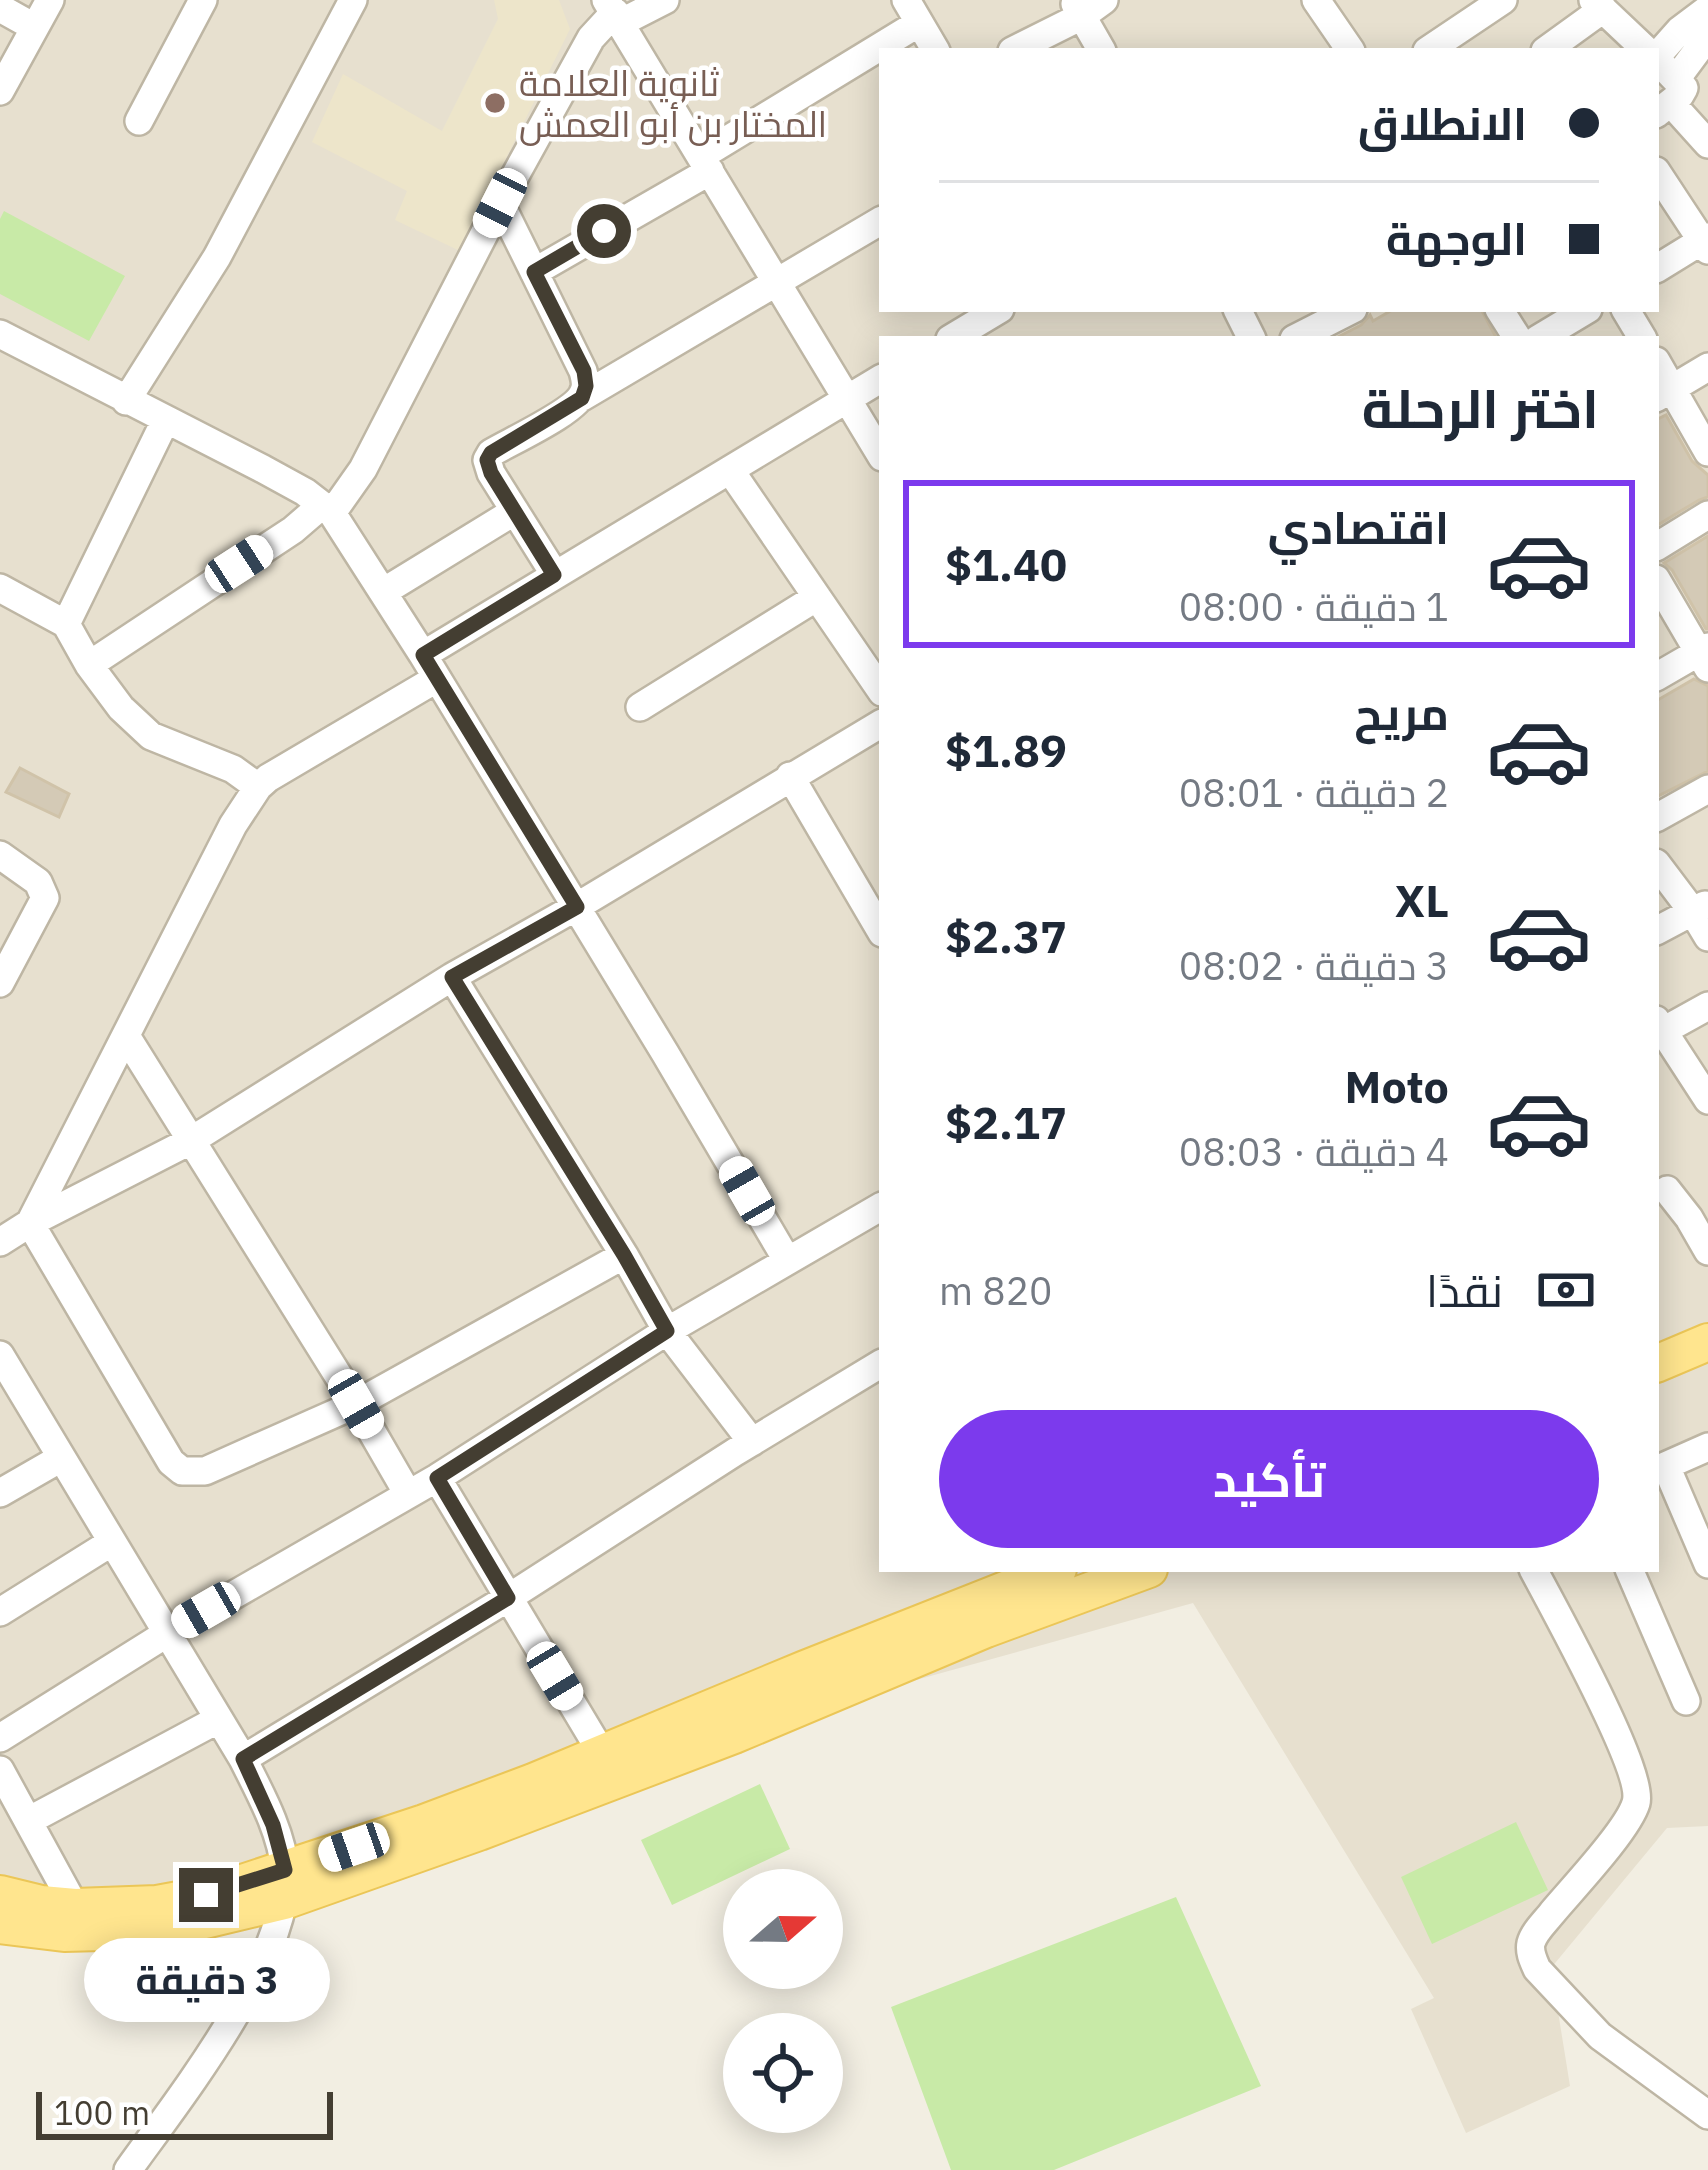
<!DOCTYPE html>
<html lang="ar">
<head>
<meta charset="utf-8">
<style>
	body { margin:0; font-family:"IBM Plex Sans",Cairo,sans-serif; background:#f2f2f3; color:#1f2937; direction:rtl; height:100vh; display:flex; flex-direction:column; font-size:45px; white-space:nowrap }
	* { box-sizing:border-box; margin:0 }
	p { font-size:39px; color:#747a83 }
	.icon { flex:none; width:66px; height:66px; fill:none; stroke:currentColor; stroke-width:2; stroke-linecap:round; stroke-linejoin:round }
	.map { position:relative; flex:1; overflow:hidden; direction:ltr }
	.side { position:absolute; left:879px; top:336px; width:780px; height:1236px; display:flex; flex-direction:column; background:#fff; border-radius:0px; box-shadow:0 6px 30px #0003; direction:rtl }
	.side>* { flex:none }
	.hud { position:absolute; left:879px; top:48px; width:780px; height:264px; border-radius:0px; box-shadow:0 6px 30px #0003; direction:rtl; display:grid; align-content:center; height:264px; padding:0 60px; background:#fff }
	.needle { width:78px; rotate:70deg }
	.tools { position:absolute; left:723px; top:1869px; display:grid; gap:24px }
	.tools a { display:grid; place-items:center; width:120px; height:120px; border-radius:50%; background:#fff; box-shadow:0 6px 30px #0003; font-size:60px }
	.scale { position:absolute; left:36px; bottom:30px; width:297px; box-sizing:border-box; padding-left:12px; border:6px solid #443e32; border-top:0; font-size:33px; line-height:42px; white-space:nowrap; color:#443e32; -webkit-text-stroke:9px #fff; paint-order:stroke }
	.end { position:absolute; width:54px; height:54px; margin:-27px; border:15px solid #443e32; background:#fff; box-shadow:0 0 0 6px #fff }
	.from { border-radius:50% }
	.bubble { position:absolute; height:84px; border-radius:42px; background:#fff; box-shadow:0 6px 30px #0003; font-size:39px; font-weight:700; line-height:84px; text-align:center; direction:rtl }
	.car { position:absolute; width:36px; height:72px; margin:-36px -18px; border-radius:15px; box-shadow:0 0 9px 3px #0007; background:linear-gradient(#fff 24%,#345 0 40%,#fff 0 76%,#345 0 86%,#fff 0) }
	.hud b { display:flex; align-items:center; gap:42px; height:114px; font-size:45px }
	.hud b+b { border-top:3px solid #e0e1e3 }
	.hud i { width:30px; height:30px; background:#1f2937 }
	ul { padding:0; list-style:none }
	li { display:flex; align-items:center; gap:36px; height:168px; margin:0 24px 18px; padding:0 36px; border:6px solid transparent; border-radius:0px }
	li div { flex:1 }
	li b { display:block; font-size:45px }
	li em { font-style:normal; font-weight:700 }
	li.selected { border-color:#7c3aed }
	li>.icon { width:108px; height:108px; stroke-width:1.5 }
	h2 { padding:0 60px; font-size:54px; line-height:144px }
	.pay { display:flex; align-items:center; gap:30px; height:132px; padding:0 60px; font-size:45px }
	.pay p { margin-inline-start:auto }
	.cta { display:flex; gap:24px; margin-top:auto; padding:24px 60px }
	.cta a { flex:1; height:138px; border-radius:72px; background:#7c3aed; color:#fff; font-size:48px; font-weight:700; line-height:138px; text-align:center }
	.map>svg:first-child { display:block }
</style>
</head>
<body>
<div class="map">
<svg width="1708" height="2170" viewBox="0 0 1708 2170">
	<rect width="100%" height="100%" fill="#f2eee2"/>
	<!-- residential -->
	<path fill="#e7e0cf" fill-rule="evenodd" d="M0 0H1708V1826L1667 1828 1551 1968 1570 2086 1466 2133 1411 2009 1434 1998 1193 1603 495 1797 190 1902 0 1887ZM882 51H1656V309H882ZM882 339H1656V1569H882Z"/>
	<!-- education -->
	<path fill="#ede5ca" d="M494 0H559L570 29 460 251 395 220 407 191 312 142 343 74 442 131 498 19Z"/>
	<!-- green -->
	<path fill="#c8eaa7" d="M4 211 125 276 89 341 0 294V219Z
		M760 1784 790 1849 672 1905 641 1840Z
		M1516 1822 1548 1890 1432 1944 1401 1877Z
		M1176 1897 1261 2086 1054 2170H951L891 2007Z"/>
	<!-- building -->
	<path fill="#d4cab6" stroke="#d0c3a9" stroke-width="3" d="M1394 309H1481L1497 339H1334L1361 325 1370 315 1373 321Z
		M1666 415 1692 461 1708 475V497L1699 500 1656 526V420Z
		M1708 536V629H1706L1672 570 1664 563Z
		M1694 679 1708 686V771L1656 797V701Z
		M20 768 69 794 59 817 6 792Z"/>
	<g fill="none" stroke-linecap="round" stroke-linejoin="round">
		<!-- minor casing -->
		<g stroke="#beb6a4" stroke-width="32">
			<path id="minor" d="M606 0 882 457
				M906 0 936 51
				M1316 0 1351 51
				M1593 0 1647 51
				M1075 4 1102 51
				M0 8 34 27
				M622 22 665 0
				M1012 51 1082 16 1104 0
				M1427 51 1503 0
				M1545 51 1603 9
				M1656 57 1680 30 1708 9
				M1656 59 1684 88 1680 95 1656 114
				M1677 78 1700 47 1708 21
				M0 91 50 0
				M1671 103 1708 144
				M139 121 203 0
				M701 156 919 23
				M1656 171 1708 250
				M500 203 583 371C585 379 587 384 584 391 578 411 511 441 491 453L487 460 491 473 555 575
				M1656 269 1708 237
				M534 272 710 171
				M1237 309 1252 339
				M1499 309 1518 339
				M1625 309 1643 339
				M0 334 263 469 305 492 332 513 423 655 665 1053 787 1260
				M950 339 1000 309
				M1294 339 1353 309
				M1538 339 1588 309
				M1656 361 1708 452
				M582 397 882 220
				M1656 398 1708 367
				M126 401 217 257 353 0
				M165 421 66 624 89 665 121 708 151 736 233 769 258 787
				M730 470 882 692
				M332 513 363 469 500 203 591 38 615 12
				M1656 547 1708 515
				M1656 579 1708 668
				M0 588 66 624
				M383 592 515 511
				M423 655 882 378
				M89 665 293 530 322 505
				M1656 677 1708 647
				M640 707 817 597
				M790 776 882 933
				M1656 818 1708 789
				M0 855 38 882 45 898 0 983
				M1656 863 1693 912 1708 937
				M1656 931 1705 905
				M452 977 624 1255 667 1331 752 1442
				M1656 1020 1708 1100
				M1663 1031 1708 1006
				M126 1036 356 1404 408 1494
				M1667 1190 1689 1218 1708 1251
				M0 1242 30 1223 233 825 258 787 268 778 436 679
				M624 1255 356 1404 205 1471H182L171 1462 30 1223 192 1140 452 977 576 907 882 723
				M0 1355 243 1759C260 1793 282 1832 285 1871 291 1958 178 2100 128 2170
				M1666 1466 1708 1564
				M1656 1470 1708 1447
				M437 1478 603 1755
				M0 1493 61 1458
				M1533 1569C1552 1605 1645 1772 1636 1803 1628 1830 1572 1889 1552 1913 1545 1922 1534 1932 1531 1943 1529 1952 1533 1960 1537 1969L1600 2036 1708 2115
				M1629 1569 1686 1701
				M0 1612 112 1542
				M0 1738 166 1634 437 1478 667 1331 882 1206
				M243 1759 508 1598 735 1452 882 1363
				M0 1770 75 1907
				M28 1821 219 1719"/>
		</g>
		<!-- major casing -->
		<g stroke="#ebc657" stroke-width="40">
			<path id="major" d="M1656 1364 1708 1342
				M0 1894 41 1904 75 1907 157 1904 206 1895 424 1823 533 1782 805 1669 1058 1569
				M0 1925 64 1933 102 1932 192 1923 284 1901 479 1832 734 1735 986 1629 1149 1569"/>
		</g>
		<!-- minor -->
		<use href="#minor" stroke="#fff" stroke-width="27"/>
		<!-- major -->
		<use href="#major" stroke="#ffe58e" stroke-width="36"/>
	</g>
	<g fill="none" stroke-linecap="round" stroke-linejoin="round">
		<!-- route -->
		<path stroke="#443e32" stroke-width="15" d="M206 1895 285 1870 273 1825 243 1759 508 1598 437 1478 667 1331 624 1255 452 977 577 907 423 655 554 575 491 473 487 460 491 453 582 398 586 386 584 371 534 272 604 231"/>
	</g>
	<!-- markers -->
	<circle fill="#8d6e63" stroke="#fff" stroke-width="4.5" cx="495" cy="103" r="12"/>
	<g text-anchor="middle" dominant-baseline="central" stroke-width="9" stroke-linejoin="round" paint-order="stroke">
		<!-- education labels -->
		<g font-size="36" fill="#785e54" stroke="#fff" text-anchor="start">
			<text x="519" y="82">ثانوية العلامة<tspan x="519" dy="41">المختار بن أبو العمش</tspan></text>
		</g>
	</g>
</svg>
<div class="tools">
<a><svg class="needle" viewBox="-14 -14 28 28"><path d="M0-13l5 13h-10z" fill="#e53935"/><path d="M0 13l5-13h-10z" fill="#747a83"/></svg></a>
<a><svg class="icon" aria-label="locate" viewBox="0 0 24 24"><circle cx="12" cy="12" r="6"/><path d="M12 2v4M12 18v4M2 12h4M18 12h4"/></svg></a>
</div>
<div class="scale">100 m</div>
<i class="end from" style="left:604px;top:231px"></i>
<i class="end" style="left:206px;top:1895px"></i>
<div class="bubble" style="left:84px;top:1938px;width:246px">3 دقيقة</div>
<i class="car" style="left:500px;top:203px;rotate:207deg"></i>
<i class="car" style="left:239px;top:564px;rotate:57deg"></i>
<i class="car" style="left:747px;top:1191px;rotate:330deg"></i>
<i class="car" style="left:356px;top:1404px;rotate:150deg"></i>
<i class="car" style="left:206px;top:1610px;rotate:240deg"></i>
<i class="car" style="left:555px;top:1676px;rotate:149deg"></i>
<i class="car" style="left:354px;top:1847px;rotate:251deg"></i>
<div class="hud">
<b><i class="from"></i>الانطلاق</b>
<b><i></i>الوجهة</b>
</div>
<section class="side">
<h2>اختر الرحلة</h2>
<ul>
<li class="selected"><svg class="icon" aria-label="car" viewBox="0 0 24 24"><path d="M5 17H2v-5l4-1 3-4h7l3 4 3 1v5h-3M9 17h6M6 11h13"/><circle cx="7" cy="17" r="2"/><circle cx="17" cy="17" r="2"/></svg><div><b>اقتصادي</b><p>1 دقيقة · 08:00</p></div><em>$1.40</em></li>
<li><svg class="icon" aria-label="car" viewBox="0 0 24 24"><path d="M5 17H2v-5l4-1 3-4h7l3 4 3 1v5h-3M9 17h6M6 11h13"/><circle cx="7" cy="17" r="2"/><circle cx="17" cy="17" r="2"/></svg><div><b>مريح</b><p>2 دقيقة · 08:01</p></div><em>$1.89</em></li>
<li><svg class="icon" aria-label="car" viewBox="0 0 24 24"><path d="M5 17H2v-5l4-1 3-4h7l3 4 3 1v5h-3M9 17h6M6 11h13"/><circle cx="7" cy="17" r="2"/><circle cx="17" cy="17" r="2"/></svg><div><b>XL</b><p>3 دقيقة · 08:02</p></div><em>$2.37</em></li>
<li><svg class="icon" aria-label="car" viewBox="0 0 24 24"><path d="M5 17H2v-5l4-1 3-4h7l3 4 3 1v5h-3M9 17h6M6 11h13"/><circle cx="7" cy="17" r="2"/><circle cx="17" cy="17" r="2"/></svg><div><b>Moto</b><p>4 دقيقة · 08:03</p></div><em>$2.17</em></li>
</ul>
<div class="pay"><svg class="icon" aria-label="cash" viewBox="0 0 24 24"><path d="M3 7h18v10H3z"/><circle cx="12" cy="12" r="2"/></svg>نقدًا<p>820 m</p></div>
<div class="cta"><a>تأكيد</a></div>
</section>
</div>
</body>
</html>
